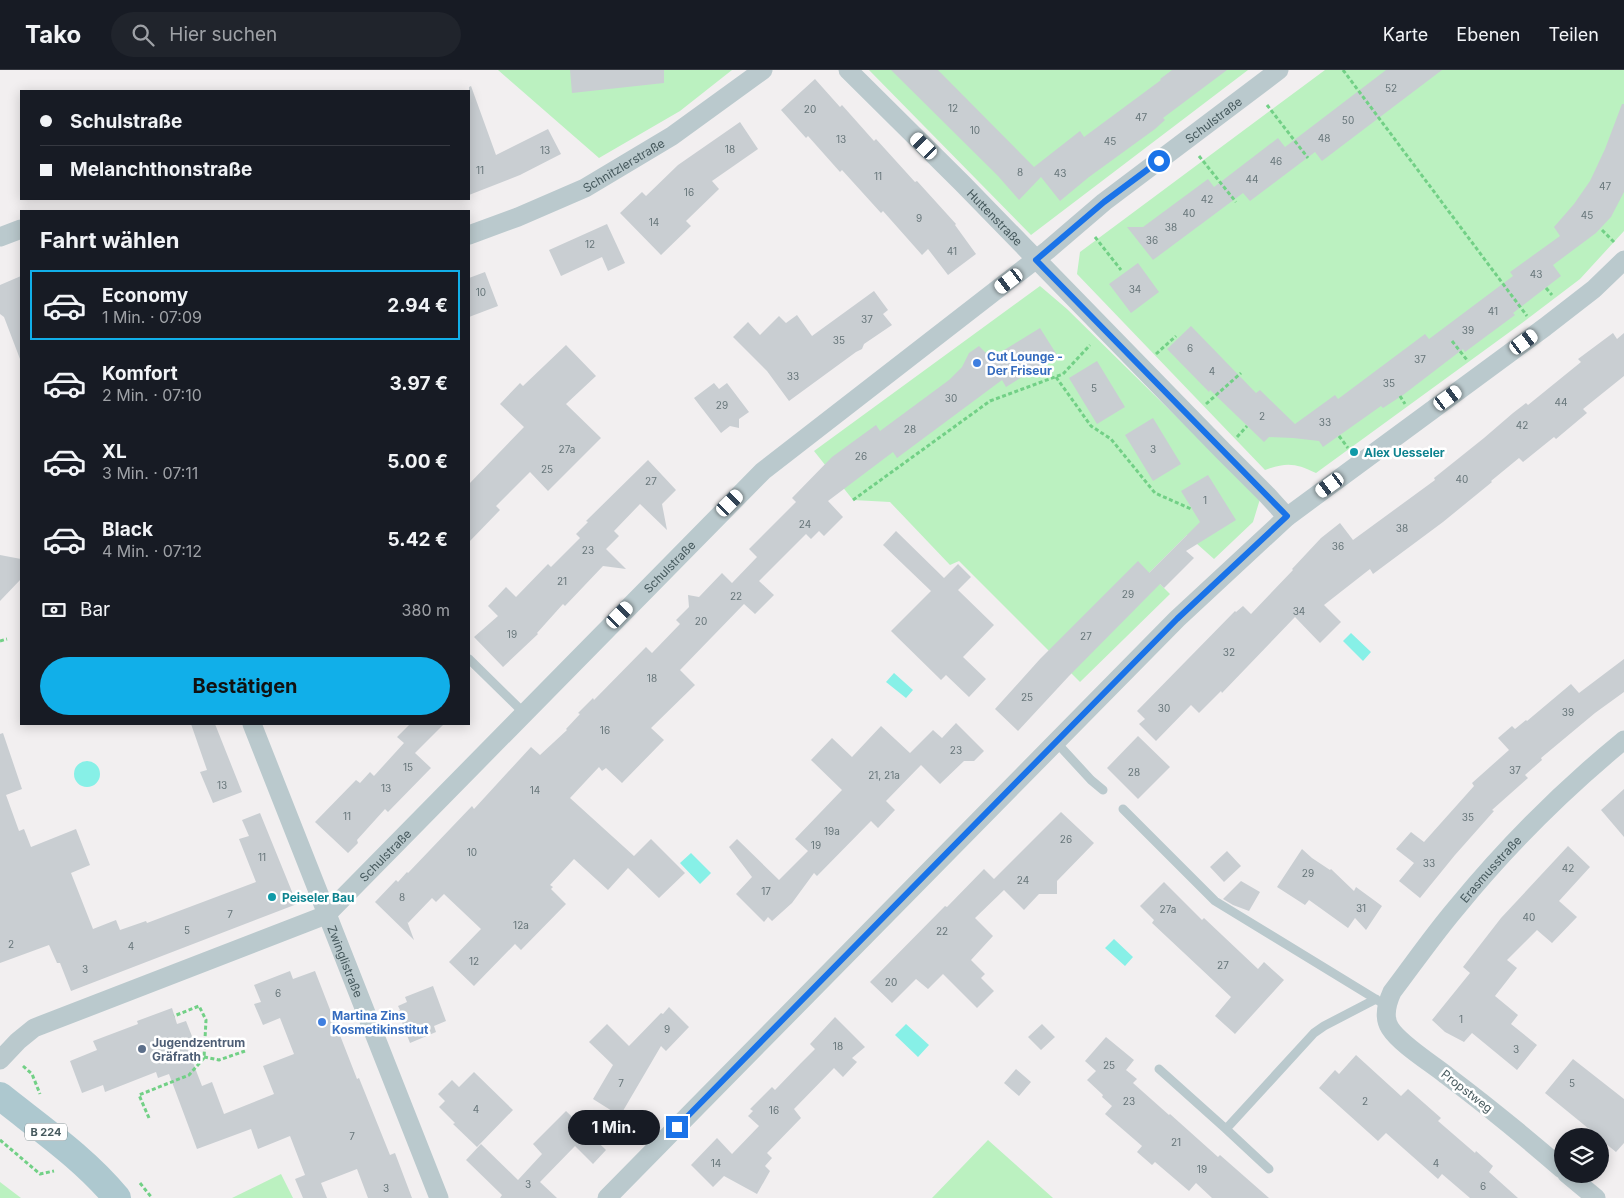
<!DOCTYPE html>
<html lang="de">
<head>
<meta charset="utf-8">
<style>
	body { margin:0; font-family:Inter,sans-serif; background:#20242c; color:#f1f3f6; height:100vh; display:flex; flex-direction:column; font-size:19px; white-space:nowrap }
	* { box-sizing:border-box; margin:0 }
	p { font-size:16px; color:#9ea1a6 }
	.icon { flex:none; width:28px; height:28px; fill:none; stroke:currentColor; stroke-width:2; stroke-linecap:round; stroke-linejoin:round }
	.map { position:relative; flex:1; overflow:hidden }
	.sheet { position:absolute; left:20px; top:140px; width:450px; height:515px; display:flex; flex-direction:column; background:#171b24; border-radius:0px; box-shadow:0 2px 12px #0003 }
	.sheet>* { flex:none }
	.hud { position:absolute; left:20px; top:20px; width:450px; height:110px; border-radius:0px; box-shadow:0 2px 12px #0003; display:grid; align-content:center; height:110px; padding:0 20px; background:#171b24 }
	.controls { position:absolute; left:1554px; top:1058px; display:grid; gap:10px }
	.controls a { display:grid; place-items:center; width:55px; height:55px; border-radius:50%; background:#171b24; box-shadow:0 2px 12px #0003; font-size:25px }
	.end { position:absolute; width:22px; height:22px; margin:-11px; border:6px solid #1a73e8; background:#fff; box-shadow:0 0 0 2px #fff }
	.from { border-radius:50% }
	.bubble { position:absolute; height:35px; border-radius:18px; background:#171b24; box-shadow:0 2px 12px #0003; font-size:16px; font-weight:700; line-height:35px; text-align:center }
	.car { position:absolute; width:15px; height:30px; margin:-15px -8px; border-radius:6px; box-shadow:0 0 4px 1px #0007; background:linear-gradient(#fff 24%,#345 0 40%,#fff 0 76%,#345 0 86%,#fff 0) }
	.hud b { display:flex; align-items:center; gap:18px; height:48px; font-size:19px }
	.hud b+b { border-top:1px solid #363941 }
	.hud i { width:12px; height:12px; background:#f1f3f6 }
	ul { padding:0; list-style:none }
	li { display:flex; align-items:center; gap:15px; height:70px; margin:0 10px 8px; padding:0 10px; border:2px solid transparent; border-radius:0px }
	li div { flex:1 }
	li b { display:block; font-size:19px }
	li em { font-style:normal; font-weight:700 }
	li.on { border-color:#11afe9 }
	li>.icon { width:45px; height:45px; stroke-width:1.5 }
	h2 { padding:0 20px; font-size:22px; line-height:60px }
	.pay { display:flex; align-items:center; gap:12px; height:55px; padding:0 20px; font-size:19px }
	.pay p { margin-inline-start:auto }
	.action { display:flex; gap:10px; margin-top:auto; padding:10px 20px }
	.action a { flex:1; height:58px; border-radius:30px; background:#11afe9; color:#111; font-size:20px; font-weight:700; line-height:58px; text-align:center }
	header { display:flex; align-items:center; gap:30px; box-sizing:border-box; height:70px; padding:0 25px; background:#171b24; border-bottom:1px solid #363941 }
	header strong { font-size:24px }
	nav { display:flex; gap:28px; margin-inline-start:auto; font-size:18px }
	.search { width:350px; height:45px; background:#20242c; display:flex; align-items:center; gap:12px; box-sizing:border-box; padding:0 18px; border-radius:28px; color:#9ea1a6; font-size:19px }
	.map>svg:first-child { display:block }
</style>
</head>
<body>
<header>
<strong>Tako</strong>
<div class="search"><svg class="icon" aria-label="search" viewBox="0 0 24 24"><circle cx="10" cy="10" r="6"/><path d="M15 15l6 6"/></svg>Hier suchen</div>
<nav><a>Karte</a><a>Ebenen</a><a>Teilen</a></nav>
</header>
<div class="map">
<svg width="1624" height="1128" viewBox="0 0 1624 1128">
	<rect width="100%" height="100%" fill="#f2eff0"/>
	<!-- green -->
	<path fill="#bbf1c0" d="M498 0H732L680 41 599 88Z
		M869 0H1248L1031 165Z
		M1325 0H1624V161L1580 209 1522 253 1316 403C1296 393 1286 392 1265 400L1077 204 1080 182Z
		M1040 216 1067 239 1260 429 1253 452 1214 489 1187 465 1149 503 1170 524 1080 612 959 491 950 495 890 432 853 430 814 381Z
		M988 1070 1053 1128H932Z
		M281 1104 293 1128H232Z
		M0 1112 21 1128H0Z"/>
	<!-- water -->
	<path fill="#87f0e7" d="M1351 563 1371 582 1363 591 1343 571Z
		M894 603 913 620 906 628 886 612Z
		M74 704a13 13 0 1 1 26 0a13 13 0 1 1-26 0Z
		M691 783 711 803 700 814 680 793Z
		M1114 869 1133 887 1125 896 1105 878Z
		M906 954 929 975 918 987 895 965Z"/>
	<!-- building -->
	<path fill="#c9ced2" d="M570 0H664V13L572 23Z
		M891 0H938L1034 97 1080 61 1084 67 1161 10 1160 9 1172 0H1227L1163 48 1165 50 1155 59 1089 107 1060 131 1041 107 1019 130 998 106Z
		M1386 0H1442L1322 91 1315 82 1250 131 1243 123 1153 190 1127 157H1143L1208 109 1214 117 1278 68 1285 77Z
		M815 9 840 37 842 35 874 71 876 69 915 112 917 111 956 154 955 155 976 184 948 205 928 179 922 185 883 141 881 143 842 100 840 102 808 66 806 68 781 40Z
		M471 16 496 85 548 59 561 84 520 105 469 125V17Z
		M1622 34H1624V122L1611 147 1596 163 1553 195 1561 206 1513 243 1515 245 1465 282 1463 279 1403 325 1383 338 1381 336 1323 377 1319 371 1293 368 1269 367 1264 372 1210 320 1209 322 1167 279 1191 256 1256 323 1260 320 1295 354 1335 325 1338 329 1425 264 1429 269 1513 206 1510 202 1560 166 1554 157 1574 134 1590 111 1605 79Z
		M740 52 758 79 712 111 719 119 686 151 691 156 661 185 620 143 642 122 646 126 678 95Z
		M607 154 625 193 608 201 602 187 561 206 549 180Z
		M1138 193 1159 222 1131 243 1109 214Z
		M485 202 498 236 469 247V208Z
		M21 206V289H20L4 247 0 244V215Z
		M874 221 888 240 883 244 892 255 864 274 862 279 856 282 789 331 767 301 733 267 748 252 760 265 779 246 786 253 797 245 812 266Z
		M1040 258 1057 285 1006 317 1002 310 897 388 893 382 828 431 843 447 824 466 819 461 811 469 806 464 759 511 774 525 755 544 744 534 680 600 695 615 651 658 664 670 622 713 606 698 602 701 599 697 570 728 634 786 651 769 685 803 659 828 628 798 608 820 574 789 550 815 553 817 551 819 566 834 521 880 515 874 474 916 449 892 481 859 444 824 436 832 432 828 408 853 407 851 414 870 375 832 396 810 398 812 407 802 408 803 472 736 474 739 531 677 540 685 567 660 566 659 580 644 578 643 593 628 594 630 646 577 652 583 680 554 676 550 689 537 688 525 699 527 722 503 732 513 757 487 749 479 796 432 792 428 832 387 876 355 880 361 949 310 962 297 969 283 979 276 991 288Z
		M1613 263 1617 269 1624 263V306L1583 339 1587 343 1556 369 1554 367 1523 392 1519 388 1491 411 1492 412 1443 452 1373 504 1370 499 1324 535 1341 552 1320 573 1295 547 1222 623 1221 621 1199 643 1191 635 1156 671 1139 654 1145 649 1137 641 1235 541 1236 542 1243 536 1251 544 1293 500 1292 499 1321 468 1340 453 1353 470 1435 410 1434 408 1484 368 1513 343 1526 333 1528 335 1581 292 1578 289Z
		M566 275 596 306 566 334 601 368 548 421 530 402 496 436 500 440 469 472V414L524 357 500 334 520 313 523 316Z
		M1097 291 1125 337 1097 354 1069 308Z
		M714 313 719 319 727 313 749 342 739 349V358L730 356 721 363 694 328Z
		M1153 348 1181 394 1153 411 1125 365Z
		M648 390 676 420 662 434 667 460 640 434 614 461 619 466 606 479 626 499 603 496 565 536 563 534 537 563 538 564 503 597 474 567 498 546 488 536 506 517 516 527 548 494 551 497 580 468 576 464 588 452 586 451Z
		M1208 405 1236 450 1186 481 1194 488 1164 518 1149 503 1200 452 1181 421Z
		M896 461 944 508 958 494 971 507 958 520 994 555 963 587 986 609 969 627 946 605 941 610 891 561 931 521 883 475Z
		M0 485 21 489V509L0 531Z
		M1138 491 1160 514 1069 606 1018 661 995 639 1040 589Z
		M1624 589V622L1595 643 1541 688 1542 690 1525 705 1528 708 1492 740 1494 741 1455 785 1420 828 1399 811 1414 793 1396 779 1411 762 1424 772 1474 716 1472 713 1509 680 1498 668 1512 656 1515 659 1526 650 1527 651 1571 614 1579 623Z
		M956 653 984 681 974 691H964L940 714 921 695 886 731 895 740 878 758 871 751 817 806 814 803 792 833 772 851 768 847 764 852 736 824 752 807 729 777 737 769 779 810 808 781 795 769 842 720 811 690 832 668 852 687 881 656 910 683 933 660 942 668Z
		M191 654H215L242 722 213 733 200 702 207 700Z
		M410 654H444L415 683 431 698 388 742 385 739 357 770 358 773 348 783 315 752 356 710 360 713 370 702 374 706 404 673 397 667Z
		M3 663 22 719 6 725 19 761 24 759 31 777 76 759 90 795 71 803 93 859 116 850 120 860 146 851 147 853 256 812 239 769 249 766 242 750 260 743 297 834 71 921 60 893H57L49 875 0 893V664Z
		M1138 666 1170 697 1138 729 1107 698Z
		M1624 719V767L1601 740Z
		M1061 742 1094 773 1057 811V824H1039L1024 840 1004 820 975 848 993 866 971 890 985 904 981 908 994 921 977 938 943 904 928 919 916 909 892 933 870 912 945 836 947 837 984 799 994 809Z
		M1568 776 1590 797 1559 831 1577 847 1552 873 1537 860 1507 890 1517 898 1495 926 1518 945 1511 954 1537 975 1517 1000 1472 963 1464 972 1445 962 1432 950 1470 903 1463 897 1501 848Z
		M1302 779 1312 788 1330 800 1331 799 1354 821 1356 817 1382 836 1366 860 1355 848 1348 858 1309 830 1305 835 1277 817Z
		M1227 781 1241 796 1224 812 1210 797Z
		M1241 811 1260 822 1249 841 1233 835 1223 829Z
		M1164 812 1202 850 1204 848 1258 899 1264 892 1284 910 1235 964 1215 946 1231 927 1152 853 1154 850 1140 836Z
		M290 901 293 909 315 901 357 1009 359 1008 390 1085 395 1083 412 1128H368L357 1099 321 1113 327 1128H303L295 1109 305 1105 290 1066 258 1079 251 1059 197 1079 169 1004 158 1008 156 1002 105 1022 103 1015 82 1023 70 991 97 980 93 971 138 954 137 951 172 938 177 954 186 951 195 974 187 977 202 1016 212 1012 224 1044 274 1024 263 996 294 984 280 948 263 955 254 934 261 932 254 915Z
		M433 916 446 951 434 956 436 962 410 973 398 942 400 940 398 936 407 932 405 927Z
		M669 937 689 957 666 981 661 976 620 1046 593 1029 613 995 589 972 607 954 629 976 661 943 663 944Z
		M835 947 865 977 852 988 857 992 843 1007 834 998 794 1039 801 1048 767 1083 772 1088 765 1096 770 1101 757 1124 724 1106 713 1117 691 1095 717 1068 732 1084 759 1056 748 1046 753 1041 750 1039 772 1017 775 1020 801 993 815 979 810 974Z
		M1042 954 1055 967 1041 980 1028 967Z
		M1106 967 1134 990 1126 1000 1137 1009 1133 1013 1169 1045 1170 1044 1218 1087 1220 1085 1269 1128H1212L1196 1113 1189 1121 1155 1092 1152 1095 1137 1082 1142 1076 1105 1044 1112 1036 1102 1027 1103 1025 1087 1010 1096 1001 1085 991Z
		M1356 985 1401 1026 1408 1019 1441 1048 1438 1051 1475 1083 1476 1081 1493 1096 1489 1102 1518 1128H1470L1442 1104 1438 1109 1386 1063 1378 1071 1319 1018 1335 1000 1339 1004Z
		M1573 989 1624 1029V1073L1616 1082 1600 1069V1066H1596L1593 1064 1594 1063 1545 1023Z
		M1016 999 1031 1012 1019 1026 1004 1013Z
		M474 1002 513 1040 477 1077 453 1054 455 1053 439 1037 445 1031 438 1024 452 1010 459 1017Z
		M566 1041 606 1080 593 1094 575 1076 540 1112 557 1128H500L502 1125 466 1090 481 1074 518 1110 542 1084 533 1074Z"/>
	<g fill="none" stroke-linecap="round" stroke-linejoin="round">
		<!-- path -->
		<path stroke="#72d086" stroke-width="3" stroke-dasharray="4 2.5" stroke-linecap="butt" d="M1343 0 1527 246
			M1267 35 1308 88
			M1199 86 1236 132
			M1602 160 1614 172
			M1095 167 1121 200
			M1546 218 1552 225
			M1452 271 1467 290
			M1156 284 1176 266
			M1056 307 1091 356 1111 369 1155 423 1191 439
			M1400 326 1405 334
			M1206 334 1241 303
			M1339 366 1348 378
			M1237 367 1247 356
			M853 430 990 331 1063 304 1090 275
			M0 571 7 569
			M204 987 219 990 245 981
			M23 996 32 1004 40 1024
			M149 1048 139 1025 189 1005 204 988 206 950 199 936 174 946
			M0 1070 40 1104 54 1101
			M140 1113 152 1128"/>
		<!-- lane -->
		<path stroke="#bac9cd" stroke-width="9" d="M469 589 524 643
			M1056 672 1091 710 1103 720
			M1123 739 1215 831 1387 936
			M1159 999 1226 1059 1314 963 1324 956 1376 929
			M1226 1059 1269 1099"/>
		<!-- street -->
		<g stroke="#bac9cd" stroke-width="19">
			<path id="s1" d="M848 0 962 113 1223 381 1267 425 1287 447"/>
			<path id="s2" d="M469 165 518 147 585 118 672 66 763 0"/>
			<path d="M0 167 21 159"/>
			<path id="s3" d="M252 654 439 1128"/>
			<path id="s4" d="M0 990 18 971 34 958 326 845 763 401 1048 180 1104 132 1279 0"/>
			<path id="s5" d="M1562 1099C1525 1067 1486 1035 1446 1005 1431 993 1400 974 1390 958 1383 947 1387 933 1392 922 1414 893 1434 864 1457 837 1507 776 1563 720 1624 670"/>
			<path d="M1567 1104 1596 1128"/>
			<path d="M607 1128 1177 549 1287 447 1545 257 1594 219 1624 190"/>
		</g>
		<!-- primary -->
		<path stroke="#adc8cf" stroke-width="28" d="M0 1026C40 1058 84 1088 117 1128"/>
	</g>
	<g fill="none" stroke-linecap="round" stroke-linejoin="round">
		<!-- route -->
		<path stroke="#1a73e8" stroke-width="6" d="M677 1057 1177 549 1287 446 1036 190 1104 132 1159 91"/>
	</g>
	<!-- markers -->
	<g fill="#3f7fe0" stroke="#fff" stroke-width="2">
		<circle cx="977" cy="293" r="5"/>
		<circle cx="322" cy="952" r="5"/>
	</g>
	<g fill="#0f9aa8" stroke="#fff" stroke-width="2">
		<circle cx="1354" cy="382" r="5"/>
		<circle cx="272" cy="827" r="5"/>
	</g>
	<circle fill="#5c6f8a" stroke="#fff" stroke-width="2" cx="142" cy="979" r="5"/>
	<g text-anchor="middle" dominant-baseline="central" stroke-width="5" stroke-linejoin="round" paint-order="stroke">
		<!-- number labels -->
		<g font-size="10" fill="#67767a">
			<text x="1391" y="18">52</text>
			<text x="953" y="38">12</text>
			<text x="810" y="39">20</text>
			<text x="1141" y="47">47</text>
			<text x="1348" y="50">50</text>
			<text x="975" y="60">10</text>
			<text x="1324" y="68">48</text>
			<text x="841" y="69">13</text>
			<text x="1110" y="71">45</text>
			<text x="730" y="79">18</text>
			<text x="545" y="80">13</text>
			<text x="1276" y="91">46</text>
			<text x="480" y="100">11</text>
			<text x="1020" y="102">8</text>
			<text x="1060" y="103">43</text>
			<text x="878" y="106">11</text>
			<text x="1252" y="109">44</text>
			<text x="1605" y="116">47</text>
			<text x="689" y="122">16</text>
			<text x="1207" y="129">42</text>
			<text x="1189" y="143">40</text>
			<text x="1587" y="145">45</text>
			<text x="919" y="148">9</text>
			<text x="654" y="152">14</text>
			<text x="1171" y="157">38</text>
			<text x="1152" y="170">36</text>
			<text x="590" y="174">12</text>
			<text x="952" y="181">41</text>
			<text x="1536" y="204">43</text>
			<text x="1135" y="219">34</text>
			<text x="481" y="222">10</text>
			<text x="1493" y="241">41</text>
			<text x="867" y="249">37</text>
			<text x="1468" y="260">39</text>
			<text x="839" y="270">35</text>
			<text x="1190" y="278">6</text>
			<text x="1420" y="289">37</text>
			<text x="1212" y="301">4</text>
			<text x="793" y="306">33</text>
			<text x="1389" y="313">35</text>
			<text x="1094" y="318">5</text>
			<text x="951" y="328">30</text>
			<text x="1561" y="332">44</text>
			<text x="722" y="335">29</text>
			<text x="1262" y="346">2</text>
			<text x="1325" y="352">33</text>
			<text x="1522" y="355">42</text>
			<text x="910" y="359">28</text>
			<text x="567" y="379">27a</text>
			<text x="1153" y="379">3</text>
			<text x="861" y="386">26</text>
			<text x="547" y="399">25</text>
			<text x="1462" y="409">40</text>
			<text x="651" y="411">27</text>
			<text x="1205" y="430">1</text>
			<text x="805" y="454">24</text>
			<text x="1402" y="458">38</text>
			<text x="1338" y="476">36</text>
			<text x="588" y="480">23</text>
			<text x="562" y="511">21</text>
			<text x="1128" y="524">29</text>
			<text x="736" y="526">22</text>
			<text x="1299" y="541">34</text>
			<text x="701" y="551">20</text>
			<text x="512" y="564">19</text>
			<text x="1086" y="566">27</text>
			<text x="1229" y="582">32</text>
			<text x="652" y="608">18</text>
			<text x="1027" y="627">25</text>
			<text x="1164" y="638">30</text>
			<text x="1568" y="642">39</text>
			<text x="605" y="660">16</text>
			<text x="956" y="680">23</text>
			<text x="408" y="697">15</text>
			<text x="1515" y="700">37</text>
			<text x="1134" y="702">28</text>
			<text x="884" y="705">21, 21a</text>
			<text x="222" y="715">13</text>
			<text x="386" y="718">13</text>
			<text x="535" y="720">14</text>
			<text x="347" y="746">11</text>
			<text x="1468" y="747">35</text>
			<text x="832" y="761">19a</text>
			<text x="1066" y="769">26</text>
			<text x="816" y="775">19</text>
			<text x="472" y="782">10</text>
			<text x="262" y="787">11</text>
			<text x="1429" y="793">33</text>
			<text x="1568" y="798">42</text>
			<text x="1308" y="803">29</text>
			<text x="1023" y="810">24</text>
			<text x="766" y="821">17</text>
			<text x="402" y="827">8</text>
			<text x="1361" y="838">31</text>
			<text x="1168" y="839">27a</text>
			<text x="230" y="844">7</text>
			<text x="1529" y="847">40</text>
			<text x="521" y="855">12a</text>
			<text x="187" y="860">5</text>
			<text x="942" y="861">22</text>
			<text x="11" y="874">2</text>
			<text x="131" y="876">4</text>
			<text x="474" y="891">12</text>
			<text x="1223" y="895">27</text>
			<text x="85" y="899">3</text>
			<text x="891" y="912">20</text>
			<text x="278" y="923">6</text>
			<text x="1461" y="949">1</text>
			<text x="667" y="959">9</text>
			<text x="838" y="976">18</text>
			<text x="1516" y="979">3</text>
			<text x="1109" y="995">25</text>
			<text x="621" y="1013">7</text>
			<text x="1572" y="1013">5</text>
			<text x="1129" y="1031">23</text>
			<text x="1365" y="1031">2</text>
			<text x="476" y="1039">4</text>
			<text x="774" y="1040">16</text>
			<text x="352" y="1066">7</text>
			<text x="1176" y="1072">21</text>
			<text x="716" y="1093">14</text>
			<text x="1436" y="1093">4</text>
			<text x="1202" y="1099">19</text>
			<text x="528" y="1114">3</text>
			<text x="1483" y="1116">6</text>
			<text x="386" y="1118">3</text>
		</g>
		<!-- shield labels -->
		<rect fill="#fff" stroke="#7e8b8e" stroke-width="1" x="25" y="1053.5" width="42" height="17" rx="4"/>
		<g font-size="11" font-weight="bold" fill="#46595d">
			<text x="46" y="1062">B 224</text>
		</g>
		<!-- street labels -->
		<g font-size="12" fill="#46595d" stroke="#fff">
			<text stroke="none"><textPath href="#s4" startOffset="1554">Schulstraße</textPath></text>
			<text stroke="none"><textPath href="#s2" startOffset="170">Schnitzlerstraße</textPath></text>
			<text stroke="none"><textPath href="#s1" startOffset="208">Huttenstraße</textPath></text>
			<text stroke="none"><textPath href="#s4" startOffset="849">Schulstraße</textPath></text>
			<text stroke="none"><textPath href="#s4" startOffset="444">Schulstraße</textPath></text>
			<text stroke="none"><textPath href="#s5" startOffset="418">Erasmusstraße</textPath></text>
			<text stroke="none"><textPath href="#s3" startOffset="255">Zwinglistraße</textPath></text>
			<text transform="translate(1467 1021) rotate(38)">Propstweg</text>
		</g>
		<!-- shop labels -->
		<g font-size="12" font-weight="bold" fill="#366cbe" stroke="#fff" text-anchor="start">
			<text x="987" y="286">Cut Lounge -<tspan x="987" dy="14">Der Friseur</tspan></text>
			<text x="332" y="945">Martina Zins<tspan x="332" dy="14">Kosmetikinstitut</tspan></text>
		</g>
		<!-- culture labels -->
		<g font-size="12" font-weight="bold" fill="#0d838f" stroke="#fff" text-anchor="start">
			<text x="1364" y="382">Alex Uesseler</text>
			<text x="282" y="827">Peiseler Bau</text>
		</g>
		<!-- service labels -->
		<g font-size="12" font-weight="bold" fill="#4e5e75" stroke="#fff" text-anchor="start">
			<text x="152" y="972">Jugendzentrum<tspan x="152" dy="14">Gräfrath</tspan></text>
		</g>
	</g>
</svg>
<div class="controls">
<a><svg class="icon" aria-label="layers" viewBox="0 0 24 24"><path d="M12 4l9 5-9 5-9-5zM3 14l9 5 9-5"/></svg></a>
</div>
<i class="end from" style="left:1159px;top:91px"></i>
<i class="end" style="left:677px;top:1057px"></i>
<div class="bubble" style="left:568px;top:1040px;width:92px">1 Min.</div>
<i class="car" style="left:924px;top:76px;rotate:315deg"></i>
<i class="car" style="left:1009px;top:211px;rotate:233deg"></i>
<i class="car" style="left:1524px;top:272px;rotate:54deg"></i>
<i class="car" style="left:1448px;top:328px;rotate:54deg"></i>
<i class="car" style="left:1330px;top:415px;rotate:234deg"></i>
<i class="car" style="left:730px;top:433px;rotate:45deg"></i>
<i class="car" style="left:620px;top:545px;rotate:44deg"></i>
<div class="hud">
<b><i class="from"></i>Schulstraße</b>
<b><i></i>Melanchthonstraße</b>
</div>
<section class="sheet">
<h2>Fahrt wählen</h2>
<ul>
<li class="on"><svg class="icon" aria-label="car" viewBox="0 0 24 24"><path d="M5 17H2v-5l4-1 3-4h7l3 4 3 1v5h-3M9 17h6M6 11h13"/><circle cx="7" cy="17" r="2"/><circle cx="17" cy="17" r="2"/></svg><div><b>Economy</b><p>1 Min. · 07:09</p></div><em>2.94 €</em></li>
<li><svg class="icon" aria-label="car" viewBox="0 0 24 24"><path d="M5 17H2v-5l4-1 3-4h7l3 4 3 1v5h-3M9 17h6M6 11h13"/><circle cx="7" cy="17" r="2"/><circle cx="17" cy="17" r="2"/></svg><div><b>Komfort</b><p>2 Min. · 07:10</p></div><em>3.97 €</em></li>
<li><svg class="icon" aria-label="car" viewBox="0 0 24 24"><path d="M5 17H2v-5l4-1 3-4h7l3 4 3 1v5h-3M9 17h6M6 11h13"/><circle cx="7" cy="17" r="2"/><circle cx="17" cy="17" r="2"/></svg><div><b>XL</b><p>3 Min. · 07:11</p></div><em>5.00 €</em></li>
<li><svg class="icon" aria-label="car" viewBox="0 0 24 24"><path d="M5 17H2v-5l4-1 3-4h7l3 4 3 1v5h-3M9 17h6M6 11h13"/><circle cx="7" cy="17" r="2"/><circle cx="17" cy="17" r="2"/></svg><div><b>Black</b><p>4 Min. · 07:12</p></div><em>5.42 €</em></li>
</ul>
<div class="pay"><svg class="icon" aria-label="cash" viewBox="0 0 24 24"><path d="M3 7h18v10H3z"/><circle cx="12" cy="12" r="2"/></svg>Bar<p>380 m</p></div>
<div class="action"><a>Bestätigen</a></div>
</section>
</div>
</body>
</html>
